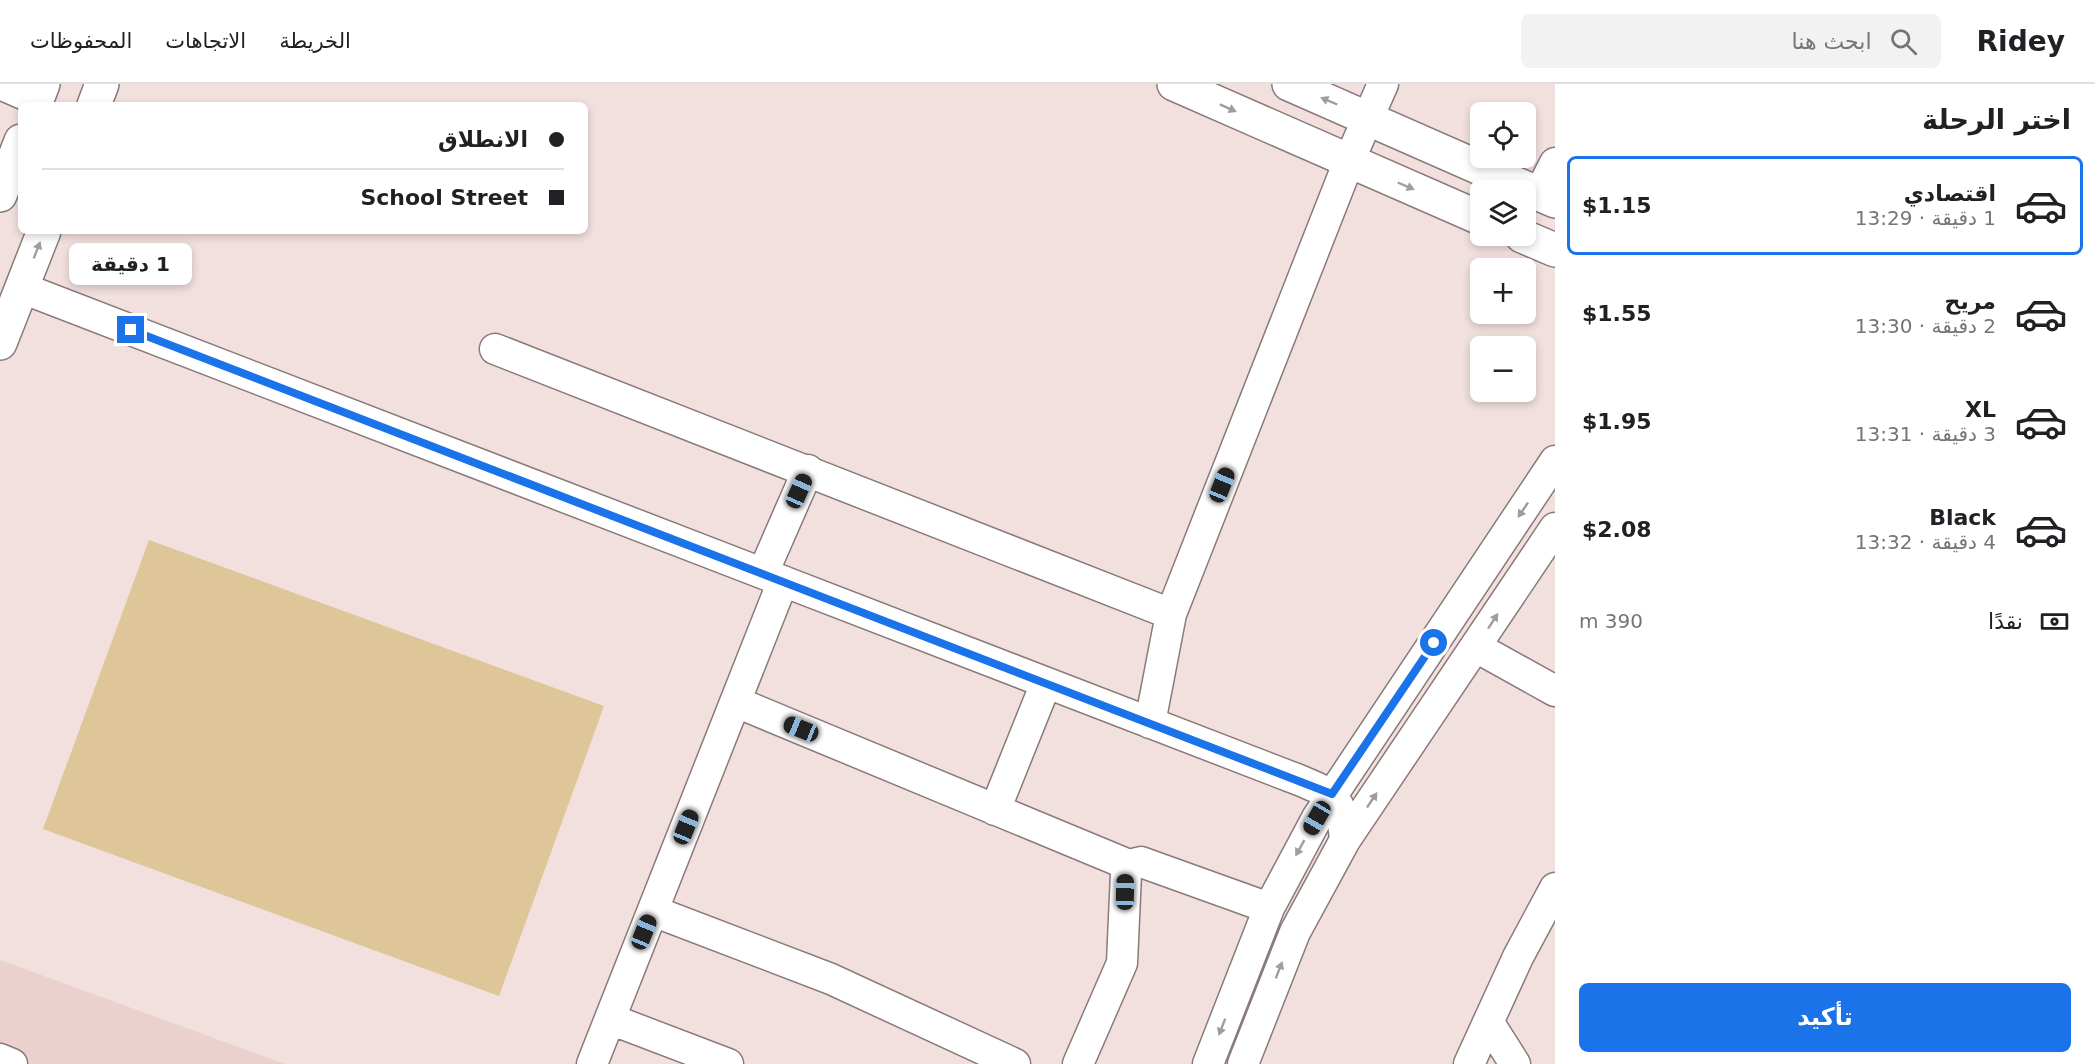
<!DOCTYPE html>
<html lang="ar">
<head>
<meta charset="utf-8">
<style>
	body { margin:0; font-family:"DejaVu Sans",Vazirmatn,sans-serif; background:#f2f2f2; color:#202124; direction:rtl; height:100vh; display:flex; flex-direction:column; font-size:22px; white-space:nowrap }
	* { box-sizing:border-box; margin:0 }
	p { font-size:20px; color:#757577 }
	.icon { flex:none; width:33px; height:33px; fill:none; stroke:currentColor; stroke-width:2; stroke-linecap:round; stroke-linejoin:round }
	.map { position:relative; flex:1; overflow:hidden; direction:ltr }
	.panel { display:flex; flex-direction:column; background:#fff; width:540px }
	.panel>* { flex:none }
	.guide { position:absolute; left:18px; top:18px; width:570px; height:132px; border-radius:9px; box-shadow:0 3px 9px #0003; direction:rtl; display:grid; align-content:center; height:132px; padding:0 24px; background:#fff }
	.buttons { position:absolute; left:1470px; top:18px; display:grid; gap:12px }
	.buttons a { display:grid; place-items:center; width:66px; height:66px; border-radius:9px; background:#fff; box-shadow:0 3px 9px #0003; font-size:30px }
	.end { position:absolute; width:27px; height:27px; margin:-14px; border:8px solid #1a73e8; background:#fff; box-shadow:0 0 0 3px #fff }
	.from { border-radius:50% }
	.bubble { position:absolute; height:42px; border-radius:9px; background:#fff; box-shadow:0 3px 9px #0003; font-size:20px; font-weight:700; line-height:42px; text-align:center; direction:rtl }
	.car { position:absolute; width:18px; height:36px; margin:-18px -9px; border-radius:8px; box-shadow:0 0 4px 2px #0007; background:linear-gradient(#222 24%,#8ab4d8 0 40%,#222 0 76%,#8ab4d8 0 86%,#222 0) }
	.guide b { display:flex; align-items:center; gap:21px; height:57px; font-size:22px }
	.guide b+b { border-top:2px solid #e0e0e0 }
	.guide i { width:15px; height:15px; background:#202124 }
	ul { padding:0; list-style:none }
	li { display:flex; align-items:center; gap:18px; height:99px; margin:0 12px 9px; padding:0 12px; border:3px solid transparent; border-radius:9px }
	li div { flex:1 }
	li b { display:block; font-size:22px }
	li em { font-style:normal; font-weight:700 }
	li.on { border-color:#1a73e8 }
	li>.icon { width:54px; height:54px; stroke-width:1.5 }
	h2 { padding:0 24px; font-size:27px; line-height:72px }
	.pay { display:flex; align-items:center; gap:15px; height:66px; padding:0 24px; font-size:22px }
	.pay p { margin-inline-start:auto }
	.button { display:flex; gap:12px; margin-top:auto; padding:12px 24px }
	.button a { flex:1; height:69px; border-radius:9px; background:#1a73e8; color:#fff; font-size:24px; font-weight:700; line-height:69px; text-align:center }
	header { display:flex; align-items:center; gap:36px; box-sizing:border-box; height:84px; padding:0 30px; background:#fff; border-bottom:2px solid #e0e0e0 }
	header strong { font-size:28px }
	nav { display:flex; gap:33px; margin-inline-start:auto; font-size:21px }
	.search { width:420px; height:54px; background:#f2f2f2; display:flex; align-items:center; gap:15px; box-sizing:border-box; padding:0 21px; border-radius:9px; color:#757577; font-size:22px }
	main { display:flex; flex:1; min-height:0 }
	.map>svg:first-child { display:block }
</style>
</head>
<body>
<header>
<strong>Ridey</strong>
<div class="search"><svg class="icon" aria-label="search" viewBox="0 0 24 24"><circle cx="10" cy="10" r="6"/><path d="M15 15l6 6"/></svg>ابحث هنا</div>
<nav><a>الخريطة</a><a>الاتجاهات</a><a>المحفوظات</a></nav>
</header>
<main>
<section class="panel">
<h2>اختر الرحلة</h2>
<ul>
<li class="on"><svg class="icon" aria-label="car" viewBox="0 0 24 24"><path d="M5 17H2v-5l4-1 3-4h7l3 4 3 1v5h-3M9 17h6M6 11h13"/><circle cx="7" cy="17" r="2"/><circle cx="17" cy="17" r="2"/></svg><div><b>اقتصادي</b><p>1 دقيقة · 13:29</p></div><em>$1.15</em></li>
<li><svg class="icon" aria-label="car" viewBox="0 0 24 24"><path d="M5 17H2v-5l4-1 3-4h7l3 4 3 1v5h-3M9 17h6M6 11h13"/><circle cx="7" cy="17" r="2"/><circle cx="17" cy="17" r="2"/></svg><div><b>مريح</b><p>2 دقيقة · 13:30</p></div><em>$1.55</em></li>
<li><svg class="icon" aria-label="car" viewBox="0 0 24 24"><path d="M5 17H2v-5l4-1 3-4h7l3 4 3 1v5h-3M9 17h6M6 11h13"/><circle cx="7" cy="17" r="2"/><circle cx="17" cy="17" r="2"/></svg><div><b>XL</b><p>3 دقيقة · 13:31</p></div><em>$1.95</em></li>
<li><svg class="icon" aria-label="car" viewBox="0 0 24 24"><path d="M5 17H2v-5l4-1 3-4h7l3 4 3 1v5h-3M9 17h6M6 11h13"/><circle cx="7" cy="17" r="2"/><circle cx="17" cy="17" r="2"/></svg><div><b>Black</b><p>4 دقيقة · 13:32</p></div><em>$2.08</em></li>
</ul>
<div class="pay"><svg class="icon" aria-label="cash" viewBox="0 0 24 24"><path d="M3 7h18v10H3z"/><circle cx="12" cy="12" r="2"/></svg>نقدًا<p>390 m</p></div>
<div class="button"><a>تأكيد</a></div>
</section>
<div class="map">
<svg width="1555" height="980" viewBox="0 0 1555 980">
	<rect width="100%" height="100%" fill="#f1e0de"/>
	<!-- built -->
	<path fill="#ebd1ce" d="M0 876 285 980H0Z"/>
	<!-- green -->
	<path fill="#dec698" d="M149 456 604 622 499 912 43 745Z"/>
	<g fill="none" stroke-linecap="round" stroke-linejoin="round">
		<!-- minor casing -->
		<g stroke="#8a7a79" stroke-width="33">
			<path id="minor" d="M0 0 37 16
				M1555 79 1539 110 1555 111
				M22 204 1299 696C1337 712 1341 713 1345 756
				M495 265 1171 530
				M763 489 808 386
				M1476 563 1555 607
				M736 618 1129 781
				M1150 639 1171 530 1349 77 1383 0
				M995 726 1046 599
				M653 827 831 895 1015 980
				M610 935 728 980
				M1489 939 1515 980
				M0 975 12 980
				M592 980 783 497
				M1078 980 1122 879 1126 789 1129 781 1141 778 1269 824
				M1208 980 1269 824 1317 734 1555 377
				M1243 980 1295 848 1345 756 1555 444
				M1469 980 1518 873 1555 804"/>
		</g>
		<!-- major casing -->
		<g stroke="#8a7a79" stroke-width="36">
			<path id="major" d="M1174 0 1480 134
				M1289 0 1555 117
				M35 21 43 0
				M94 21 102 0
				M0 111 21 57
				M1522 152 1555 166
				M0 259 44 147"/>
		</g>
		<!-- minor -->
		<use href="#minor" stroke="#fff" stroke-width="30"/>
		<!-- major -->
		<use href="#major" stroke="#fff" stroke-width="33"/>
	</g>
	<!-- one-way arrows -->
	<defs><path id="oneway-solid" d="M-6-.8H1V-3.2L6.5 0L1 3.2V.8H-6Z" transform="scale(1.5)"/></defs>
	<g fill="#9f9d9d">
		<use href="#oneway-solid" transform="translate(1329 17) rotate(-157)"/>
		<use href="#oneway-solid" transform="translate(1228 24) rotate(24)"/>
		<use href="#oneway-solid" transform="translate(1406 102) rotate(23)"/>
		<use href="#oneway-solid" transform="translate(37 166) rotate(-69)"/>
		<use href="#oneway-solid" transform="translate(1523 426) rotate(124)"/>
		<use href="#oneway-solid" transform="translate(1493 537) rotate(-57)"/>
		<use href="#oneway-solid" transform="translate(1372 716) rotate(-56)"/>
		<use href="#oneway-solid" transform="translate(1300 764) rotate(119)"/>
		<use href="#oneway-solid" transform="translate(1279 886) rotate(-69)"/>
		<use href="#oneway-solid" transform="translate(1222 943) rotate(111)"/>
	</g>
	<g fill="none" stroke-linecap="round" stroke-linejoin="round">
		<!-- route -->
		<path stroke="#1a73e8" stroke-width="8" d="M131 246 1332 710 1434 559"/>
	</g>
</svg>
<div class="buttons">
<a><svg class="icon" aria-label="locate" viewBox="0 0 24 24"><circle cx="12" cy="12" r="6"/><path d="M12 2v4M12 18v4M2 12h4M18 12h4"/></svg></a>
<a><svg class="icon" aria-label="layers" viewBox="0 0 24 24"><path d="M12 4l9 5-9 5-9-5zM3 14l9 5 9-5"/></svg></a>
<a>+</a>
<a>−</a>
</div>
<i class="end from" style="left:1434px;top:559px"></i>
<i class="end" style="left:131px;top:246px"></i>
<div class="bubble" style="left:69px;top:159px;width:123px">1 دقيقة</div>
<i class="car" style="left:1222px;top:401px;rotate:22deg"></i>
<i class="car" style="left:799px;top:407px;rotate:24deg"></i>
<i class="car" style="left:801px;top:645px;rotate:292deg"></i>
<i class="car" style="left:1317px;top:734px;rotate:210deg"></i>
<i class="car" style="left:686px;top:743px;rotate:22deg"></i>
<i class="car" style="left:1125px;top:808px;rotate:1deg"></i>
<i class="car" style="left:644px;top:848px;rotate:22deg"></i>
<div class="guide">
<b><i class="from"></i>الانطلاق</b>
<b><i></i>School Street</b>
</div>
</div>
</main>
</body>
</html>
